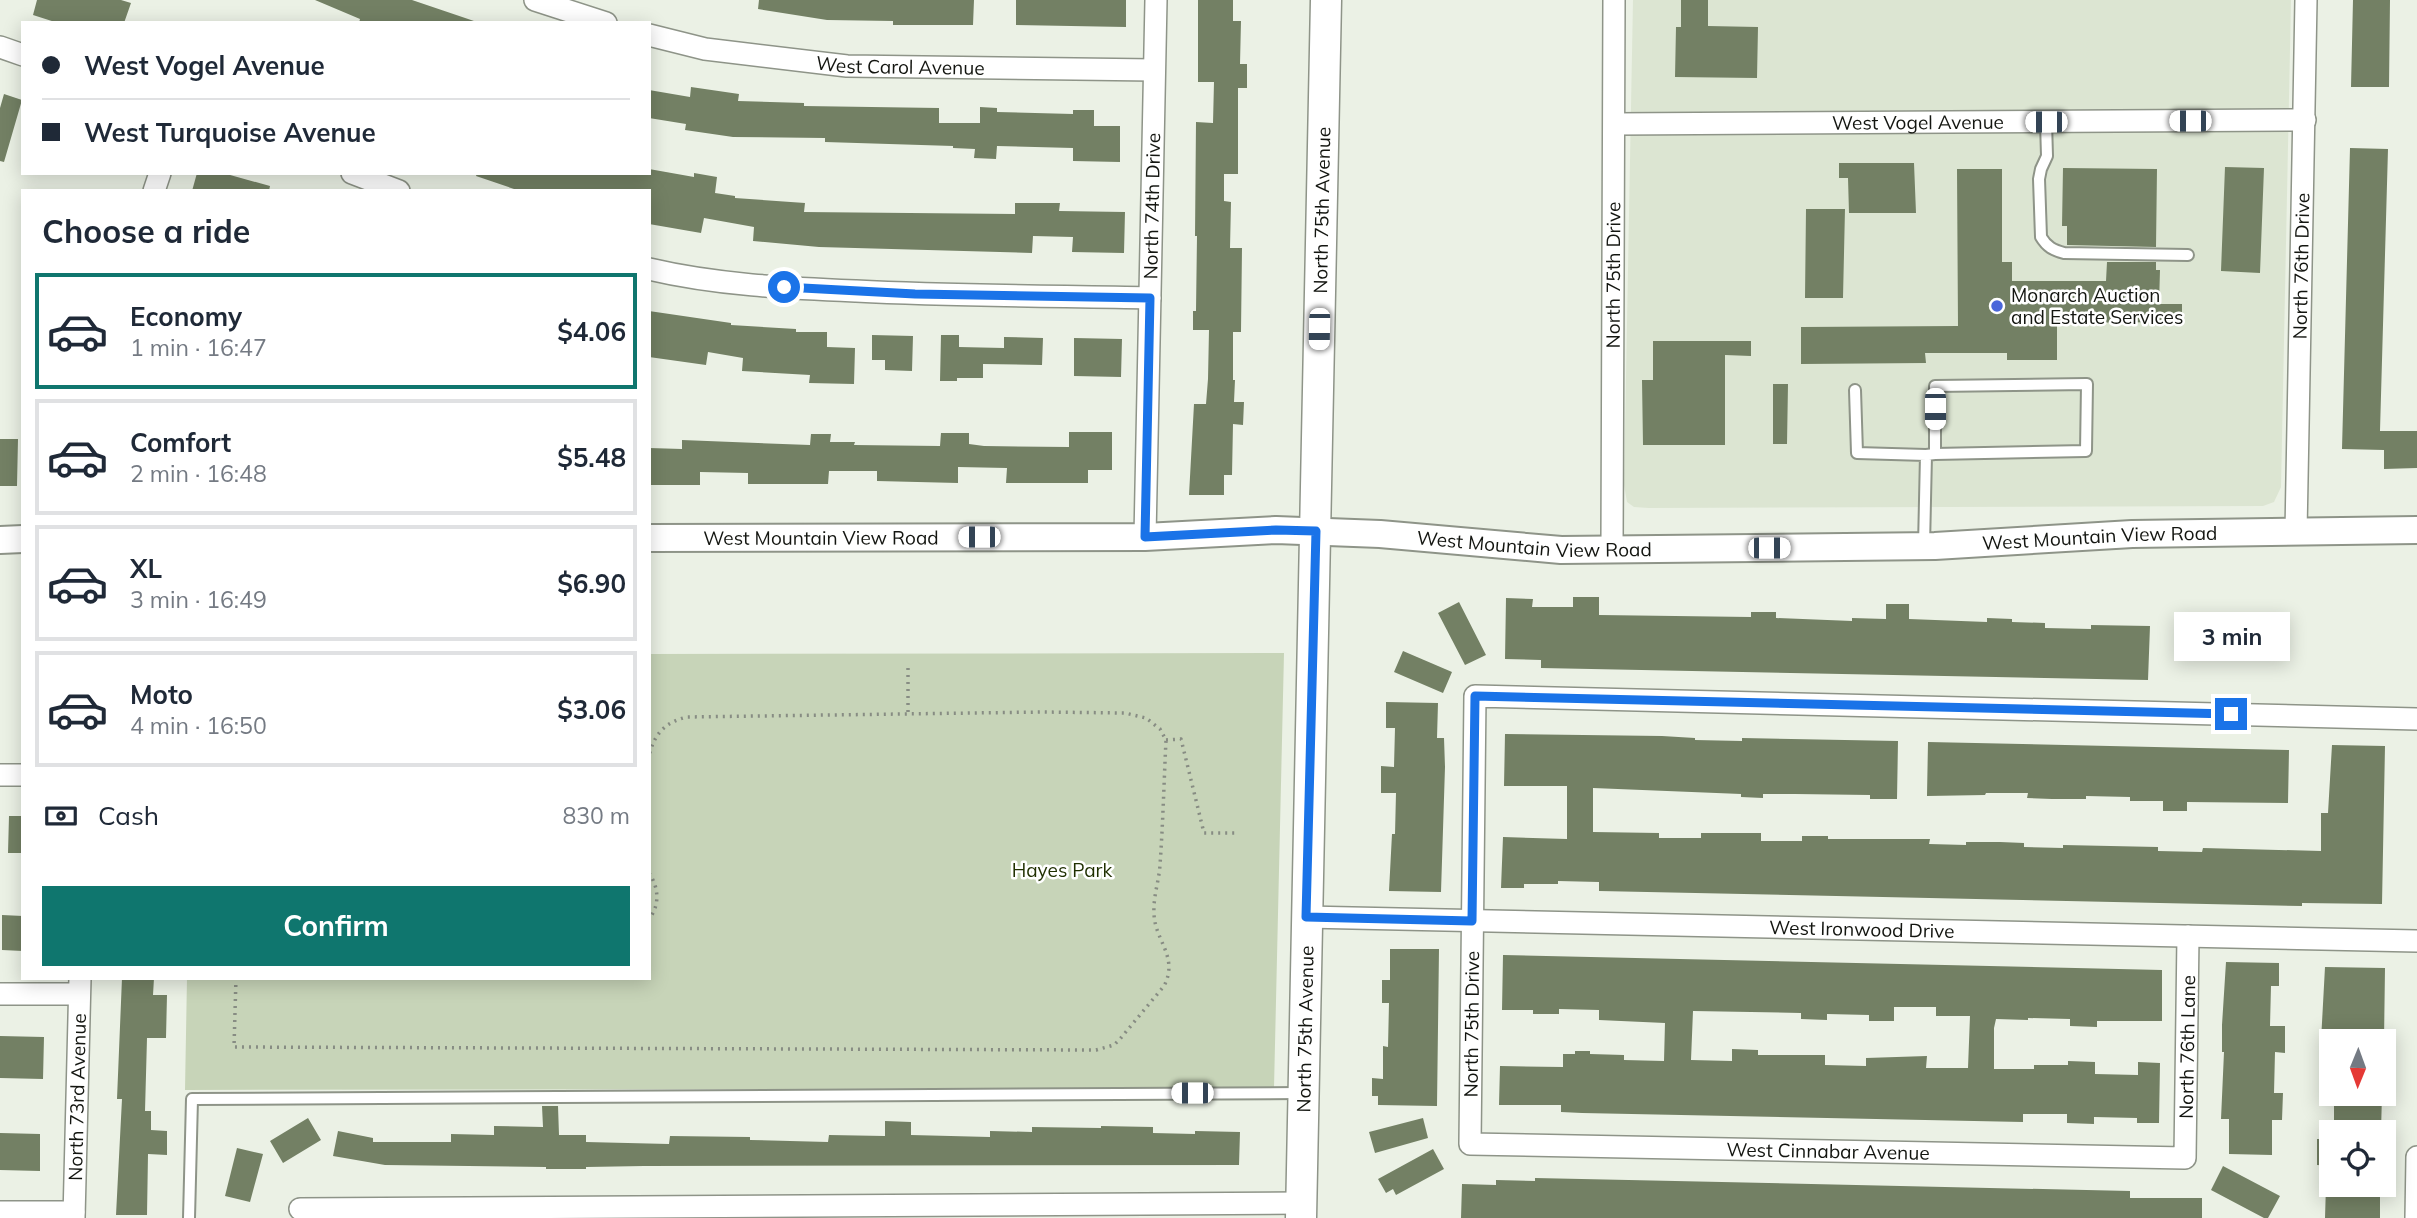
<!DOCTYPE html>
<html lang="en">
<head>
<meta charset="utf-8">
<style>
	body { margin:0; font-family:Mulish,sans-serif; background:#f6f6f7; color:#1f2937; height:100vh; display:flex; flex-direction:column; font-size:26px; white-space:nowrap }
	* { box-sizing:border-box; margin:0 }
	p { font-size:23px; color:#747a83 }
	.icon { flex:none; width:38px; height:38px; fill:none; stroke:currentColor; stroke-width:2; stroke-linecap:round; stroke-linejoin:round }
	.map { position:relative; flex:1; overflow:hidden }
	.details { position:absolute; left:21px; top:189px; width:630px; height:791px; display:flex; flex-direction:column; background:#fff; border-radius:0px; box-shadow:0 4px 18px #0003 }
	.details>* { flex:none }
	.hud { position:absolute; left:21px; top:21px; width:630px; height:154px; border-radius:0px; box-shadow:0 4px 18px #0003; display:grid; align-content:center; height:154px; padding:0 21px; background:#fff }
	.needle { width:46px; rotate:181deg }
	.controls { position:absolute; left:2319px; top:1029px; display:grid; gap:14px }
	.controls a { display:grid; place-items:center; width:77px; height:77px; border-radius:0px; background:#fff; box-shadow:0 4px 18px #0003; font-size:35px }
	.end { position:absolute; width:32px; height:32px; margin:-16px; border:9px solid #1a73e8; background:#fff; box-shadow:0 0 0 4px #fff }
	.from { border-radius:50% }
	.bubble { position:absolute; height:49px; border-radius:0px; background:#fff; box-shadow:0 4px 18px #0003; font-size:23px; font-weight:700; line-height:49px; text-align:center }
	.car { position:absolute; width:21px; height:42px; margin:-21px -10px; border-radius:9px; box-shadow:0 0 5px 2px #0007; background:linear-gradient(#fff 24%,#345 0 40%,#fff 0 76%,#345 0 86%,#fff 0) }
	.hud b { display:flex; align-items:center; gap:24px; height:66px; font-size:26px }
	.hud b+b { border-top:2px solid #e0e1e3 }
	.hud i { width:18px; height:18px; background:#1f2937 }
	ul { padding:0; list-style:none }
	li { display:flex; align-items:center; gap:21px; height:116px; margin:0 14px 10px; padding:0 7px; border:4px solid #e0e1e3; border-radius:0px }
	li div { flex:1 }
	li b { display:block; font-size:26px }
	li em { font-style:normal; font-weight:700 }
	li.current { border-color:#0f766e }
	li>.icon { width:63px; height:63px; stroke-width:1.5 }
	h2 { padding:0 21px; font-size:32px; line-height:84px }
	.pay { display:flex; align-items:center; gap:18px; height:77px; padding:0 21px; font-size:26px }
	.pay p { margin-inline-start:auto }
	.button { display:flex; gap:14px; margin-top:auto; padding:14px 21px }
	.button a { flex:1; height:80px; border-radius:0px; background:#0f766e; color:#fff; font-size:28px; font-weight:700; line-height:80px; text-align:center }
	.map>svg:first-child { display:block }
</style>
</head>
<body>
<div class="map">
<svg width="2417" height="1218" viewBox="0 0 2417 1218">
	<rect width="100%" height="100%" fill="#ebf1e5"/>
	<!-- built -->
	<path fill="#dce5d2" d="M1633 0H2291L2281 487 2274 502 2263 506 1649 508 1634 507 1627 502 1624 485Z"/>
	<!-- green -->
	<path fill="#c7d4b8" d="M1284 653 1274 1088 185 1090 187 978H649V654Z"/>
	<!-- building -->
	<path fill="#738064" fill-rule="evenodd" d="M37 0H121L131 3 124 23H58L33 15Z
		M315 0H412L474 21 359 23 360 19Z
		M759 0H974L973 25H893V21L827 20 758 9Z
		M1016 0H1126V27L1016 25Z
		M1198 0H1233V21H1241L1240 64H1247V88H1238V174H1224V201L1231 202 1230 248H1242L1241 332H1233V380H1235L1234 402H1244L1243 425 1233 424 1232 475H1224V495H1189L1194 404H1206L1208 379 1209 330H1193V311H1196L1197 236H1195L1196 122 1213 123 1214 82H1198Z
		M1681 0H1708V26L1758 27 1757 78 1675 77 1676 27H1681Z
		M2353 0H2390L2389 87H2351Z
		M691 87 739 94 738 101 804 103V106L939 108V123H980V107L997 108V112L1073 114V110H1094V126H1120V162L1073 161V148L997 146 996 159 974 158 975 149 953 148V146L825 142V138L733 137 685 130 686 124 649 118V90L690 97Z
		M4 94 22 100 4 162 0 161V108Z
		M2350 148 2388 149 2380 431H2417V468L2384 469V450L2342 449Z
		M1839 163H1914L1916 213H1849L1848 178H1839Z
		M2225 167 2264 168 2260 273 2221 271Z
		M2063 168 2157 169 2156 247 2067 245V226H2062Z
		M649 169 694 177V173L717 177 715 193 735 196V198L805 203 804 212 1015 214V203H1060L1059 211 1125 212 1124 253 1072 252 1073 237 1033 236 1032 253 819 247 753 241 754 227 704 218 701 233 649 224V191H520L476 176 477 173H649Z
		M1957 169H2002V262H2012V281H2106L2107 262H2156V270H2160L2159 304H2182V322L2057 323V360H2007V353H1925L1926 363 1801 364V327L1958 326Z
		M197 173H223L270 186 269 191H192Z
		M1806 209H1845L1843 298H1805Z
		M649 311 731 323V325L796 329V332H827V347L855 348 854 384 809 383 810 375 742 371 743 358 708 352 706 365 649 357Z
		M872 335 913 336 912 371 885 370V360H872Z
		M941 335H959V347L1004 348V337L1043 338 1042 365 983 364V378H957V381H940Z
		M1074 338 1122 339 1121 377 1074 376Z
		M1653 341H1751V356L1725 355V445H1643L1642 380H1653Z
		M1773 384H1788L1787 444H1773Z
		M1069 432H1112V470H1088V483H1006L1007 468 958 467V483L877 481V471H829L828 484H748V473L700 472V485H649V448L682 449V440L810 445 811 434H831L830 442H855L854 445 940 446 941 433H969V444L984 446 1069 447Z
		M0 439H18L17 486H0Z
		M1573 597H1599V615L1751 617V612H1776V618L1852 621V618L1886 619V604H1909V619L1987 622V618L2012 619V622L2045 623V628L2091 629V625L2150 626 2148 680 1541 668V660L1505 659 1506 598 1533 599 1532 607H1573Z
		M1459 602 1486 655 1465 665 1438 613Z
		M1403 651 1452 672 1443 693 1394 672Z
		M1386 702 1438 703 1437 738H1444L1445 767 1441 892 1389 891 1392 834H1395L1396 793H1381V766L1394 767 1395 728H1386Z
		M1505 734 1662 736 1695 738V740L1742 741V738L1898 741 1897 799H1870V795L1795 794H1763V798L1741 797V794L1593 788V832L1659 833V838H1701V833H1761V841H1802V836H1828V839H1930L1929 844 1966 845V842H2000L2024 843V847L2063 848V845L2158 847V851L2202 852 2203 848 2321 851V813H2328L2332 745 2385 746 2382 904 2302 903V906L1599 891V882L1558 881V884H1524V888H1501L1503 837 1567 839V786H1504Z
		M1928 742 2289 750 2288 803 2187 802V811H2163V801H2130V797L2086 796V799H2052L2027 798 2028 793H1986L1985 795 1927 796Z
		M9 816H23V853H8Z
		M2 915 23 916V951L2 950Z
		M1390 949H1439L1437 1106 1378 1105V1096H1372V1078L1383 1079V1046L1388 1047 1389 1003H1382V980H1390Z
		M1503 955 2162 970V1021H2097V1027L2070 1026V1019L2028 1018V1020L1996 1019 1994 1028V1069H2034V1065H2068V1061L2095 1062V1074L2138 1075V1062L2160 1063 2159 1123H2137V1118L2094 1117V1124L2067 1123V1114H2023V1122L1582 1113 1561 1112V1105H1499L1500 1066 1563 1067V1054H1575V1051H1590V1054L1624 1055V1060L1664 1061 1665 1023 1599 1020V1010L1559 1009V1014H1533V1010H1502ZM1894 1007H1936V1016H1970L1968 1068H1926L1927 1056 1866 1058V1066L1825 1065V1055H1758V1050L1732 1049V1061L1691 1060 1693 1011 1801 1013V1019L1827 1020V1014L1869 1015V1021H1894Z
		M2226 962 2279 963V986H2271L2270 1026H2285V1053L2275 1052 2274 1093H2283L2282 1120H2272V1155L2229 1154V1119H2221L2224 1052H2222V1025Z
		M2325 967 2385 968 2384 1041H2321Z
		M122 978H154L153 995H167L166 1038H147L145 1111H151V1130L167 1131V1155L148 1154 147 1215H116L122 1099H117Z
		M0 1036 44 1037 43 1079 0 1078Z
		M2334 1094H2382L2381 1132 2334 1131Z
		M542 1106H558L559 1135H586V1142L669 1144 670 1136 750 1137V1140L828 1142 829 1135 885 1136V1121L911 1122V1135L990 1137V1131L1032 1132V1127L1101 1128V1126L1153 1127V1133L1195 1134V1131L1240 1132 1239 1165 644 1166 586 1167V1169H546V1167L385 1165 333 1156 338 1131 373 1138V1142H451V1134L494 1135V1126L543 1127Z
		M308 1118 321 1140 283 1163 270 1141Z
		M1423 1118 1428 1138 1375 1153 1369 1132Z
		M0 1133 40 1134V1171L0 1170Z
		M2317 1139H2331V1166L2317 1165Z
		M237 1148 263 1154 250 1202 225 1196Z
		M1433 1149 1444 1169 1396 1195 1393 1189 1386 1193 1378 1179Z
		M2223 1166 2280 1196 2268 1218H2264L2211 1190Z
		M1535 1178 2130 1191V1198H2202V1218H1461L1462 1184 1496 1185V1180L1535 1181Z
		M2326 1185H2380V1218H2325Z"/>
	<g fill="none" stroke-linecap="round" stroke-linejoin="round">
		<!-- service casing -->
		<g stroke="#8e9488" stroke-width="14">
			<path id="service" d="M2046 122 2047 156 2041 169 2039 179 2041 237C2047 247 2053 250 2064 253L2188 255
				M1855 390 1857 453 1926 455
				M1924 546 1926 455 1935 454 2086 451 2087 384 1935 386V454
				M189 1218 192 1099 1301 1093"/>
		</g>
		<!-- minor casing -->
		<g stroke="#8e9488" stroke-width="24">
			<g id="minor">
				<path d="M535 0 606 23"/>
				<path id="s1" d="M649 35 705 49 847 66 1154 70"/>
				<path d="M0 47 23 55"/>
				<path id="s2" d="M1615 124 2305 120"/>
				<path d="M352 173 399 191"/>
				<path d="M154 191 160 173"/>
				<path d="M649 269C717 285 787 288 856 291 954 296 1052 296 1150 298"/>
				<path id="s3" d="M2296 532 2306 0"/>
				<path id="s4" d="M1145 537 1156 0"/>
				<path id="s5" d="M1612 548 1614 0"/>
				<path d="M0 775H23"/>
				<path id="s6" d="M1306 917 2417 941"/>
				<path id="s7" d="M2188 936 2185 1158 1470 1144 1475 696 2417 719"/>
				<path d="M0 994H79"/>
				<path d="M300 1209 1301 1203"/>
				<path d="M0 1212H74"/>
				<path id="s8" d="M74 1218 80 978"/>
				<path d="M2416 1218 2417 1157"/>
			</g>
		</g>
		<!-- tertiary casing -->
		<g stroke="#8e9488" stroke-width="30">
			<g id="tertiary">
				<path id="s9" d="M649 538 1145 537 1276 530 1380 534 1561 550 1935 546 2132 534 2417 530"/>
				<path d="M0 540 23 539"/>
			</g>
		</g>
		<!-- secondary casing -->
		<g stroke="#8e9488" stroke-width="33">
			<g id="secondary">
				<path id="s10" d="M1301 1218 1326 0"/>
			</g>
		</g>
		<!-- path -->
		<path stroke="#878c83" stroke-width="3.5" stroke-dasharray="2 5" stroke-linecap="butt" d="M908 668V713
			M1166 740 1181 739 1204 833H1235
			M649 873C659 888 660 905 649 919
			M236 978 234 1047 1096 1050 1114 1045 1120 1039 1164 986C1179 957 1155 941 1154 914 1153 897 1159 881 1160 865 1163 823 1164 781 1166 740L1160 729 1146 718 1125 713 1043 712 687 717C665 722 654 734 649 756"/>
		<!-- service -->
		<use href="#service" stroke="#fff" stroke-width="10"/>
		<!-- minor -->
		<use href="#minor" stroke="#fff" stroke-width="21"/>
		<!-- tertiary -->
		<use href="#tertiary" stroke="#fff" stroke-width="26"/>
		<!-- secondary -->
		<use href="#secondary" stroke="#fff" stroke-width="30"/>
	</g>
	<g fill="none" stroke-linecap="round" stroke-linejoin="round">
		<!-- route -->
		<path stroke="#1a73e8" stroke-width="9" d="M784 287 915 294 1150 298 1145 537 1276 530 1316 531 1306 917 1472 921 1475 696 2231 714"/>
	</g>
	<!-- markers -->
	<circle fill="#4a66da" stroke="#fff" stroke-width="2.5" cx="1997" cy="306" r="7"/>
	<g text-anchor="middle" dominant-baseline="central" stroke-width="5" stroke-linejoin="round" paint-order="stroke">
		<!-- street labels -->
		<g font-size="19" fill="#131510" stroke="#fff">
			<text stroke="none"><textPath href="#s1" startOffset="254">West Carol Avenue</textPath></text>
			<text stroke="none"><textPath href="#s2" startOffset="303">West Vogel Avenue</textPath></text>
			<text stroke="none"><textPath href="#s4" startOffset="331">North 74th Drive</textPath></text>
			<text stroke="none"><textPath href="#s10" startOffset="1008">North 75th Avenue</textPath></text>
			<text stroke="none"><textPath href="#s3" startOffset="266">North 76th Drive</textPath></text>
			<text stroke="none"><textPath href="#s5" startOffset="273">North 75th Drive</textPath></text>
			<text stroke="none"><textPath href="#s9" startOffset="172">West Mountain View Road</textPath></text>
			<text stroke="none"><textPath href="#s9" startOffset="1452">West Mountain View Road</textPath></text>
			<text stroke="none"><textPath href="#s9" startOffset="886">West Mountain View Road</textPath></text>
			<text stroke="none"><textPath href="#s6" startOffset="556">West Ironwood Drive</textPath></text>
			<text stroke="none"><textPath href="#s7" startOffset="1057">North 75th Drive</textPath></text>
			<text stroke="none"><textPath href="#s10" startOffset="189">North 75th Avenue</textPath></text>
			<text transform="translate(2187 1047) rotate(-89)">North 76th Lane</text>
			<text stroke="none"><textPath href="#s8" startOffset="121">North 73rd Avenue</textPath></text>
			<text transform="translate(1828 1151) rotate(1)">West Cinnabar Avenue</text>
		</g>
		<!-- poi labels -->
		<g font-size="19" fill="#131510" stroke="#fff" text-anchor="start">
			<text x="2011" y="295">Monarch Auction<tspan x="2011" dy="22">and Estate Services</tspan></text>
		</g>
		<!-- park labels -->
		<g font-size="19" fill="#1f2f00" stroke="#fff">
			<text x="1062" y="870">Hayes Park</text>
		</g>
	</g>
</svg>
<div class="controls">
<a><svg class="needle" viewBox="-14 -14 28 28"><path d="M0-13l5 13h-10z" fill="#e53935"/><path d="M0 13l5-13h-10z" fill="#747a83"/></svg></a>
<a><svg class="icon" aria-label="locate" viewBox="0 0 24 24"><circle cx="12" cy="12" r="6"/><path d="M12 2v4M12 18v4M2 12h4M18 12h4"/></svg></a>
</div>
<i class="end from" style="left:784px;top:287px"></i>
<i class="end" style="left:2231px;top:714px"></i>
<div class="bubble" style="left:2174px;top:612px;width:116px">3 min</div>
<i class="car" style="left:2190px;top:121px;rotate:270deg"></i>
<i class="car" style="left:2046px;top:122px;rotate:270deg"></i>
<i class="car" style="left:1319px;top:329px;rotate:181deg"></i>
<i class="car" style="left:1935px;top:409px;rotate:180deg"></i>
<i class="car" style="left:979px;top:537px;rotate:270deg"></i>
<i class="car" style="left:1769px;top:548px;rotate:90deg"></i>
<i class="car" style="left:1192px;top:1093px;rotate:270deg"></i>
<div class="hud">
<b><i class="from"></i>West Vogel Avenue</b>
<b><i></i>West Turquoise Avenue</b>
</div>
<section class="details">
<h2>Choose a ride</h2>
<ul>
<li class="current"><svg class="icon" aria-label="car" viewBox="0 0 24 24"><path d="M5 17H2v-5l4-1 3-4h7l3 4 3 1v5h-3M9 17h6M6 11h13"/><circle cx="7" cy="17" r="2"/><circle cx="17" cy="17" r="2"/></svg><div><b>Economy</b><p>1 min · 16:47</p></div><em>$4.06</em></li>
<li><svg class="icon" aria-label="car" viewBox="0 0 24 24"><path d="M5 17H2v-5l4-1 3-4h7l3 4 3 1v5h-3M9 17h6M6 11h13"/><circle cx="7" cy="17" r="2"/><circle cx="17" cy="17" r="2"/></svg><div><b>Comfort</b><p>2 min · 16:48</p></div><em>$5.48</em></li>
<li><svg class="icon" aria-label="car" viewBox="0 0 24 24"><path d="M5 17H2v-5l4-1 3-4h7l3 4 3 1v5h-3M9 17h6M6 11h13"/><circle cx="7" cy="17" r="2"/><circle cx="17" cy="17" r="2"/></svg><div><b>XL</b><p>3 min · 16:49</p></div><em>$6.90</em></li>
<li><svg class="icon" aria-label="car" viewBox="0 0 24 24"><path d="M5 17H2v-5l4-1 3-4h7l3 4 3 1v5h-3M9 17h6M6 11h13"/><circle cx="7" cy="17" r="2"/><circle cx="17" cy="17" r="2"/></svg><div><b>Moto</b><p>4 min · 16:50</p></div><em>$3.06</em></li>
</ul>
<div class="pay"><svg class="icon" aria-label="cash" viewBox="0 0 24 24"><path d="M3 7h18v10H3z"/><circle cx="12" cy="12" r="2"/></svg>Cash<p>830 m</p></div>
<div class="button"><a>Confirm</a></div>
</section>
</div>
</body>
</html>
